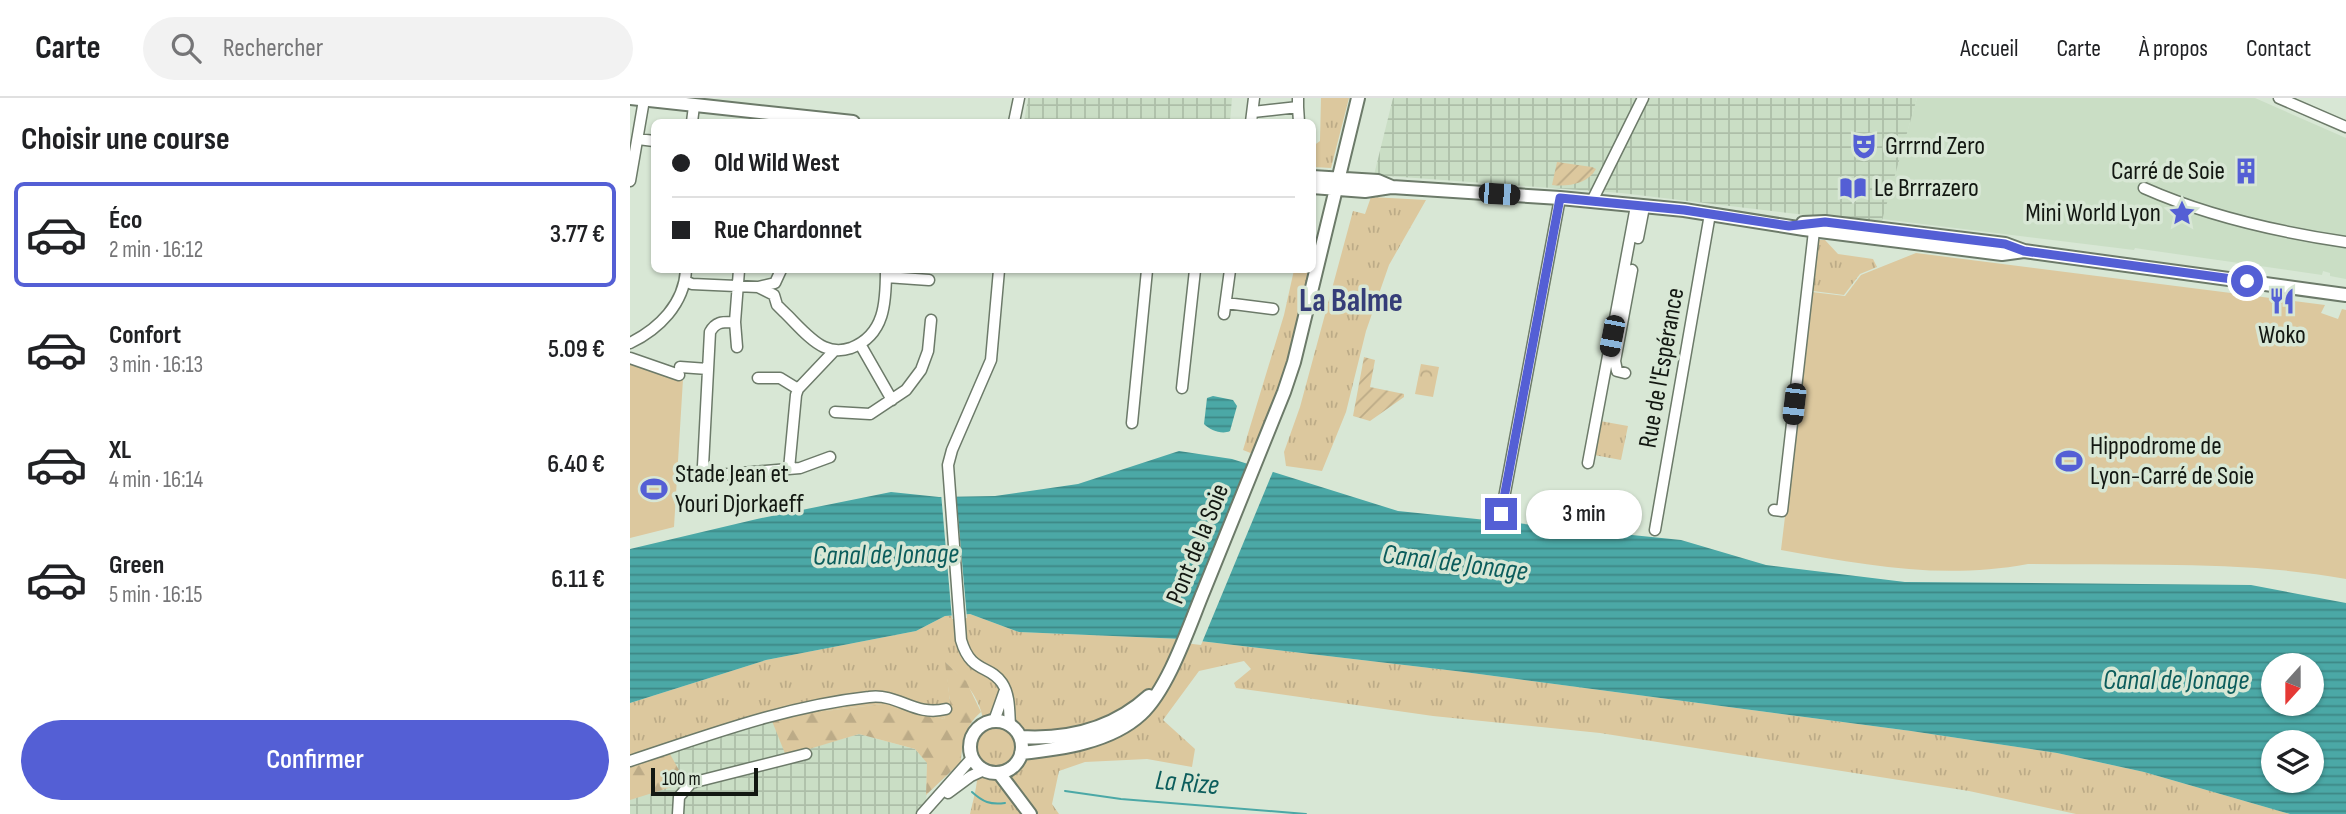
<!DOCTYPE html>
<html lang="fr">
<head>
<meta charset="utf-8">
<style>
	body { margin:0; font-family:"Sofia Sans Condensed",sans-serif; background:#f2f2f2; color:#202124; height:100vh; display:flex; flex-direction:column; font-size:26px; white-space:nowrap }
	* { box-sizing:border-box; margin:0 }
	p { font-size:23px; color:#757577 }
	.icon { flex:none; width:38px; height:38px; fill:none; stroke:currentColor; stroke-width:2; stroke-linecap:round; stroke-linejoin:round }
	.map { position:relative; flex:1; overflow:hidden }
	.sheet { display:flex; flex-direction:column; background:#fff; width:630px }
	.sheet>* { flex:none }
	.hud { position:absolute; left:21px; top:21px; width:665px; height:154px; border-radius:10px; box-shadow:0 2px 5px #0004; display:grid; align-content:center; height:154px; padding:0 21px; background:#fff }
	.needle { width:46px; rotate:201deg }
	.tools { position:absolute; left:1631px; top:555px; display:grid; gap:14px }
	.tools a { display:grid; place-items:center; width:63px; height:63px; border-radius:50%; background:#fff; box-shadow:0 2px 5px #0004; font-size:35px }
	.scale { position:absolute; left:21px; bottom:18px; width:107px; box-sizing:border-box; padding-left:7px; border:4px solid #131812; border-top:0; font-size:19px; line-height:24px; white-space:nowrap; color:#131812; -webkit-text-stroke:5px #d8e7d5; paint-order:stroke }
	.end { position:absolute; width:32px; height:32px; margin:-16px; border:9px solid #545fd5; background:#fff; box-shadow:0 0 0 4px #fff }
	.from { border-radius:50% }
	.bubble { position:absolute; height:49px; border-radius:24px; background:#fff; box-shadow:0 2px 5px #0004; font-size:23px; font-weight:600; line-height:49px; text-align:center }
	.car { position:absolute; width:21px; height:42px; margin:-21px -10px; border-radius:9px; box-shadow:0 0 5px 2px #0007; background:linear-gradient(#222 24%,#8ab4d8 0 40%,#222 0 76%,#8ab4d8 0 86%,#222 0) }
	.hud b { display:flex; align-items:center; gap:24px; height:66px; font-size:26px }
	.hud b+b { border-top:2px solid #e0e0e0 }
	.hud i { width:18px; height:18px; background:#202124 }
	ul { padding:0; list-style:none }
	li { display:flex; align-items:center; gap:21px; height:105px; margin:0 14px 10px; padding:0 7px; border:4px solid transparent; border-radius:10px }
	li div { flex:1 }
	li b { display:block; font-size:26px }
	li em { font-style:normal; font-weight:600 }
	li.current { border-color:#545fd5 }
	li>.icon { width:63px; height:63px; stroke-width:1.5 }
	h2 { padding:0 21px; font-size:32px; line-height:84px }
	.primary-button { display:flex; gap:14px; margin-top:auto; padding:14px 21px }
	.primary-button a { flex:1; height:80px; border-radius:42px; background:#545fd5; color:#fff; font-size:28px; font-weight:600; line-height:80px; text-align:center }
	header { display:flex; align-items:center; gap:42px; box-sizing:border-box; height:98px; padding:0 35px; background:#fff; border-bottom:2px solid #e0e0e0 }
	header strong { font-size:33px }
	nav { display:flex; gap:38px; margin-inline-start:auto; font-size:24px }
	.search { width:490px; height:63px; background:#f2f2f2; display:flex; align-items:center; gap:18px; box-sizing:border-box; padding:0 24px; border-radius:38px; color:#757577; font-size:26px }
	main { display:flex; flex:1; min-height:0 }
	.map>svg:first-child { display:block }
</style>
</head>
<body>
<header>
<strong>Carte</strong>
<div class="search"><svg class="icon" aria-label="search" viewBox="0 0 24 24"><circle cx="10" cy="10" r="6"/><path d="M15 15l6 6"/></svg>Rechercher</div>
<nav><a>Accueil</a><a>Carte</a><a>À propos</a><a>Contact</a></nav>
</header>
<main>
<section class="sheet">
<h2>Choisir une course</h2>
<ul>
<li class="current"><svg class="icon" aria-label="car" viewBox="0 0 24 24"><path d="M5 17H2v-5l4-1 3-4h7l3 4 3 1v5h-3M9 17h6M6 11h13"/><circle cx="7" cy="17" r="2"/><circle cx="17" cy="17" r="2"/></svg><div><b>Éco</b><p>2 min · 16:12</p></div><em>3.77 €</em></li>
<li><svg class="icon" aria-label="car" viewBox="0 0 24 24"><path d="M5 17H2v-5l4-1 3-4h7l3 4 3 1v5h-3M9 17h6M6 11h13"/><circle cx="7" cy="17" r="2"/><circle cx="17" cy="17" r="2"/></svg><div><b>Confort</b><p>3 min · 16:13</p></div><em>5.09 €</em></li>
<li><svg class="icon" aria-label="car" viewBox="0 0 24 24"><path d="M5 17H2v-5l4-1 3-4h7l3 4 3 1v5h-3M9 17h6M6 11h13"/><circle cx="7" cy="17" r="2"/><circle cx="17" cy="17" r="2"/></svg><div><b>XL</b><p>4 min · 16:14</p></div><em>6.40 €</em></li>
<li><svg class="icon" aria-label="car" viewBox="0 0 24 24"><path d="M5 17H2v-5l4-1 3-4h7l3 4 3 1v5h-3M9 17h6M6 11h13"/><circle cx="7" cy="17" r="2"/><circle cx="17" cy="17" r="2"/></svg><div><b>Green</b><p>5 min · 16:15</p></div><em>6.11 €</em></li>
</ul>
<div class="primary-button"><a>Confirmer</a></div>
</section>
<div class="map">
<svg width="1716" height="716" viewBox="0 0 1716 716">
	<defs>
		<pattern id="industrial-grid" width="8" height="8" patternUnits="userSpaceOnUse" patternTransform="scale(1.75)"><rect width="8" height="8" fill="#cadec5"/><path d="M0 4h8M4 0v8" fill="none" stroke="#adbea8"/></pattern>
		<pattern id="grass-tufts" width="24" height="20" patternUnits="userSpaceOnUse" patternTransform="scale(1.75)"><rect width="24" height="20" fill="#dcc89e"/><path d="M3 7l-1-3M5 7V3M7 7l1-3M15 17l-1-3M17 17v-4M19 17l1-3" fill="none" stroke="#bcab87"/></pattern>
		<pattern id="forest-firs" width="22" height="20" patternUnits="userSpaceOnUse" patternTransform="scale(1.75)"><rect width="22" height="20" fill="#dcc89e"/><path d="M5 1l3.5 6h-7zM16 11l3.5 6h-7z" fill="#bcab87"/></pattern>
		<pattern id="park-crowns" width="20" height="18" patternUnits="userSpaceOnUse" patternTransform="scale(1.75)"><rect width="20" height="18" fill="#dcc89e"/><path d="M2 6a3 3 0 1 1 6 0M12 15a3 3 0 1 1 6 0" fill="none" stroke="#bcab87"/></pattern>
		<pattern id="garden-furrows" width="10" height="10" patternUnits="userSpaceOnUse" patternTransform="scale(1.75)"><rect width="10" height="10" fill="#dcc89e"/><path d="M-1 1l2-2M0 10L10 0M9 11l2-2" fill="none" stroke="#bcab87"/></pattern>
		<pattern id="water-rules" width="6" height="5" patternUnits="userSpaceOnUse" patternTransform="scale(1.75)"><rect width="6" height="5" fill="#4ba8a6"/><path d="M0 2.5h6" fill="none" stroke="#3d8886"/></pattern>
	</defs>
	<rect width="100%" height="100%" fill="#d8e7d5"/>
	<!-- built -->
	<path fill="#cadec5" d="M1287 0H1625L1716 40V181L1700 178V175L1693 173 1692 177 1518 152 1505 150 1504 152 1252 121Z"/>
	<!-- industrial -->
	<path fill="url(#industrial-grid)" d="M398 0H602L600 24H394Z
		M763 0H1287L1251 126 991 95 744 77Z
		M140 616 169 653 229 636 285 651 297 664 296 716H0V676L36 649Z"/>
	<!-- grass -->
	<path fill="url(#grass-tufts)" d="M691 0H719L701 70 683 69V48L690 43Z
		M741 99 796 102 759 167 736 233 716 314 692 373 656 368 654 354 670 309 723 113 735 116Z
		M1189 142H1195L1208 156 1243 161 1247 169 1230 176 1214 197 1183 193Z
		M664 172H682L652 286 623 356 613 352 654 217Z
		M970 323 998 328 991 362 964 357Z
		M340 516 389 534 553 541 834 574 1281 633 1427 655 1514 674 1660 716H1446L1339 693 970 635 803 618 606 590 604 585 621 571 614 563 569 573 533 622 565 651 562 669 517 661 455 664 429 673 422 706 429 716H340C347 688 349 679 347 651 346 644 350 642 352 636 359 609 334 581 316 565L320 605 314 621 261 605 195 613 177 605 0 660V605L136 562 286 533 315 518Z"/>
	<!-- forest -->
	<path fill="url(#forest-firs)" d="M315 564 336 583 351 614C335 628 332 644 331 664L296 697 297 665 285 651 229 636 156 658 140 618 177 605 195 613 261 605 314 621 320 605Z
		M36 649 49 672 48 687 0 702V660Z"/>
	<!-- park -->
	<path fill="url(#park-crowns)" d="M791 266 809 269 803 299 785 296Z"/>
	<!-- garden -->
	<path fill="url(#garden-furrows)" d="M927 64 962 69 966 71C958 86 937 89 922 87Z
		M734 259 745 262 740 289 774 296V299L740 323 723 318Z"/>
	<!-- pitch -->
	<path fill="#dcc89e" d="M1286 155 1695 207 1691 215 1708 221 1712 211 1716 212V481C1611 462 1504 468 1398 466 1311 482 1236 467 1151 452L1182 194 1215 198 1231 177Z
		M0 264 53 281 44 429 0 440Z"/>
	<!-- water -->
	<path fill="url(#water-rules)" fill-rule="evenodd" d="M583 298 603 302 607 308 600 333C592 337 580 332 574 326L577 300Z
		M549 353 602 361 768 413 1051 442 1136 467 1275 484 1621 487 1716 505V716H1660L1514 674 1427 655 1281 633 834 574 553 541 389 534 340 516 315 518 286 533 136 562 0 605V451L127 421 261 394 309 399 365 398 448 386ZM1643 567H1682V606H1643ZM1643 644H1682V682H1643Z"/>
	<!-- pier -->
	<path fill="#d8e7d5" d="M620 363 644 371 571 547 546 544Z
		M311 395H326L337 520 322 521Z"/>
	<g fill="none" stroke-linecap="round" stroke-linejoin="round">
		<!-- stream -->
		<path stroke="#4ba8a6" stroke-width="2" d="M435 693 491 701 676 716
			M342 694C353 704 360 707 375 705"/>
		<!-- minor casing -->
		<g stroke="#6c7a69" stroke-width="13">
			<path id="minor" d="M1649 0 1716 29
				M668 9 669 24
				M623 14 668 9V0
				M62 24 64 8
				M384 24 389 0
				M621 24 624 0
				M8 41 24 43
				M0 83 14 2
				M1514 90C1577 118 1648 134 1716 144
				M962 103 1013 0
				M1008 140 1014 109
				M109 172 105 224C93 224 86 223 80 234L73 368 78 375 87 377 170 370 200 359
				M369 172 361 262 322 352 318 367 331 542C341 576 359 566 372 585 380 597 379 613 380 628
				M256 179 299 182
				M55 183 62 186 128 189 145 185 151 172
				M128 189 144 197 147 207 153 213C165 224 179 242 194 249 203 253 212 253 221 250 255 237 256 204 256 172
				M596 205 643 211
				M594 216 600 172
				M105 224 107 249
				M0 245C29 231 54 206 56 172
				M230 246 262 302
				M0 260 49 277
				M50 269 78 271
				M995 275 987 273 985 263 1002 172
				M128 280H150L168 291
				M552 290 565 172
				M205 314 240 316 276 292 291 272 298 253 301 222
				M502 325 517 172
				M958 365 1006 108
				M159 371 166 297 168 291 205 252
				M1144 412 1152 413 1184 133
				M871 416 930 100
				M1025 432 1080 116
				M364 623 375 592
				M0 663C79 637 156 608 239 599 269 595 284 619 316 611
				M318 695 341 678 354 672
				M48 716 49 699 61 685 176 656
				M292 716 342 660"/>
		</g>
		<!-- major casing -->
		<g stroke="#6c7a69" stroke-width="16">
			<path id="major" d="M0 0 223 24
				M682 79 748 83 762 89 930 100 1054 112 1174 131 1372 156 1394 153
				M682 89 735 93 761 89
				M1173 125 1195 124 1375 146 1394 153 1716 197
				M340 649a26 26 0 1 1 52 0a26 26 0 1 1-52 0Z
				M390 639C438 642 483 631 519 598
				M391 655C431 651 481 644 511 616 539 590 559 528 574 492 601 426 628 360 654 294L664 264 728 0
				M369 675 400 716"/>
		</g>
		<!-- minor -->
		<use href="#minor" stroke="#fff" stroke-width="10"/>
		<!-- major -->
		<use href="#major" stroke="#fff" stroke-width="12"/>
	</g>
	<g fill="none" stroke-linecap="round" stroke-linejoin="round">
		<!-- route -->
		<path stroke="#545fd5" stroke-width="9" d="M871 416 930 100 1054 112 1159 128 1195 124 1375 146 1394 153 1617 183"/>
	</g>
	<!-- icons -->
	<defs>
		<g id="theatre-bare" transform="scale(2.1)"><path d="M-5-5.5Q0-4 5-5.5V0Q5 5 0 6Q-5 5-5 0ZM-3.3-2.5H-1v1.5H-3.3ZM1-2.5H3.3v1.5H1ZM-2.8 1Q0 5.5 2.8 1Z" fill="#545fd5" stroke="#d8e7d5" stroke-width="2.5" paint-order="stroke"/></g>
		<g id="building-bare" transform="scale(2.1)"><path d="M-4-6H4V6H1V3H-1V6H-4ZM-2.5-4.3h1.7v1.8h-1.7ZM.8-4.3h1.7v1.8H.8ZM-2.5-1h1.7V.8h-1.7ZM.8-1h1.7V.8H.8Z" fill="#545fd5" stroke="#d8e7d5" stroke-width="2.5" paint-order="stroke"/></g>
		<g id="library-bare" transform="scale(2.1)"><path d="M-6-4Q-3-5.5-.7-3.5V5Q-3 3-6 4ZM6-4Q3-5.5 .7-3.5V5Q3 3 6 4Z" fill="#545fd5" stroke="#d8e7d5" stroke-width="2.5" paint-order="stroke"/></g>
		<g id="sight-bare" transform="scale(2.1)"><path d="M0-6L1.8-2.2L6-1.7L2.9 1.2L3.7 5.4L0 3.3L-3.7 5.4L-2.9 1.2L-6-1.7L-1.8-2.2Z" fill="#545fd5" stroke="#d8e7d5" stroke-width="2.5" paint-order="stroke"/></g>
		<g id="restaurant-bare" transform="scale(2.1)"><path d="M-5-6h1v4h1v-4h1v4h1v-4h1v5L-1.5 .5V6h-2V.5L-5-1ZM5-6V6H3V1.5H1.5Q1.5-4 5-6Z" fill="#545fd5" stroke="#d8e7d5" stroke-width="2.5" paint-order="stroke"/></g>
		<g id="stadium-bare" transform="scale(2.1)"><path d="M0-5a6.5 5 0 1 0 0 10a6.5 5 0 1 0 0-10ZM-3.5-1.8h7v3.6h-7Z" fill="#545fd5" stroke="#d8e7d5" stroke-width="2.5" paint-order="stroke"/></g>
	</defs>
	<g fill-rule="evenodd">
		<use href="#theatre-bare" x="1234" y="48"/>
		<use href="#building-bare" x="1616" y="73"/>
		<use href="#library-bare" x="1223" y="90"/>
		<use href="#sight-bare" x="1552" y="115"/>
		<use href="#restaurant-bare" x="1652" y="203"/>
		<use href="#stadium-bare" x="1439" y="363"/>
		<use href="#stadium-bare" x="24" y="391"/>
	</g>
	<g text-anchor="middle" dominant-baseline="central" stroke-width="7" stroke-linejoin="round" paint-order="stroke">
		<!-- poi labels -->
		<g font-size="26" fill="#131812" stroke="#d8e7d5" text-anchor="start">
			<text x="1255" y="48">Grrrnd Zero</text>
			<text x="1595" y="73" text-anchor="end">Carré de Soie</text>
			<text x="1244" y="90">Le Brrrazero</text>
			<text x="1531" y="115" text-anchor="end">Mini World Lyon</text>
			<text x="1652" y="237" text-anchor="middle">Woko</text>
			<text x="1460" y="348">Hippodrome de<tspan x="1460" dy="30">Lyon-Carré de Soie</tspan></text>
			<text x="45" y="376">Stade Jean et<tspan x="45" dy="30">Youri Djorkaeff</tspan></text>
		</g>
		<!-- street labels -->
		<g font-size="26" fill="#131812" stroke="#d8e7d5">
			<text transform="translate(1032 270) rotate(-80)">Rue de l'Espérance</text>
			<text transform="translate(568 446) rotate(-68)">Pont de la Soie</text>
		</g>
		<!-- water labels -->
		<g font-size="28" font-style="italic" fill="#0c5d5c" stroke="#d8e7d5">
			<text transform="translate(256 457) rotate(-1)">Canal de Jonage</text>
			<text transform="translate(825 465) rotate(7)">Canal de Jonage</text>
			<text x="1546" y="582">Canal de Jonage</text>
			<text transform="translate(557 685) rotate(5)">La Rize</text>
		</g>
		<!-- district labels -->
		<g font-size="33" font-weight="bold" fill="#353d78" stroke="#d8e7d5">
			<text x="721" y="203">La Balme</text>
		</g>
	</g>
</svg>
<div class="tools">
<a><svg class="needle" viewBox="-14 -14 28 28"><path d="M0-13l5 13h-10z" fill="#e53935"/><path d="M0 13l5-13h-10z" fill="#757577"/></svg></a>
<a><svg class="icon" aria-label="layers" viewBox="0 0 24 24"><path d="M12 4l9 5-9 5-9-5zM3 14l9 5 9-5"/></svg></a>
</div>
<div class="scale">100 m</div>
<i class="end from" style="left:1617px;top:183px"></i>
<i class="end" style="left:871px;top:416px"></i>
<div class="bubble" style="left:896px;top:392px;width:116px">3 min</div>
<i class="car" style="left:869px;top:96px;rotate:94deg"></i>
<i class="car" style="left:982px;top:238px;rotate:191deg"></i>
<i class="car" style="left:1164px;top:306px;rotate:187deg"></i>
<div class="hud">
<b><i class="from"></i>Old Wild West</b>
<b><i></i>Rue Chardonnet</b>
</div>
</div>
</main>
</body>
</html>
